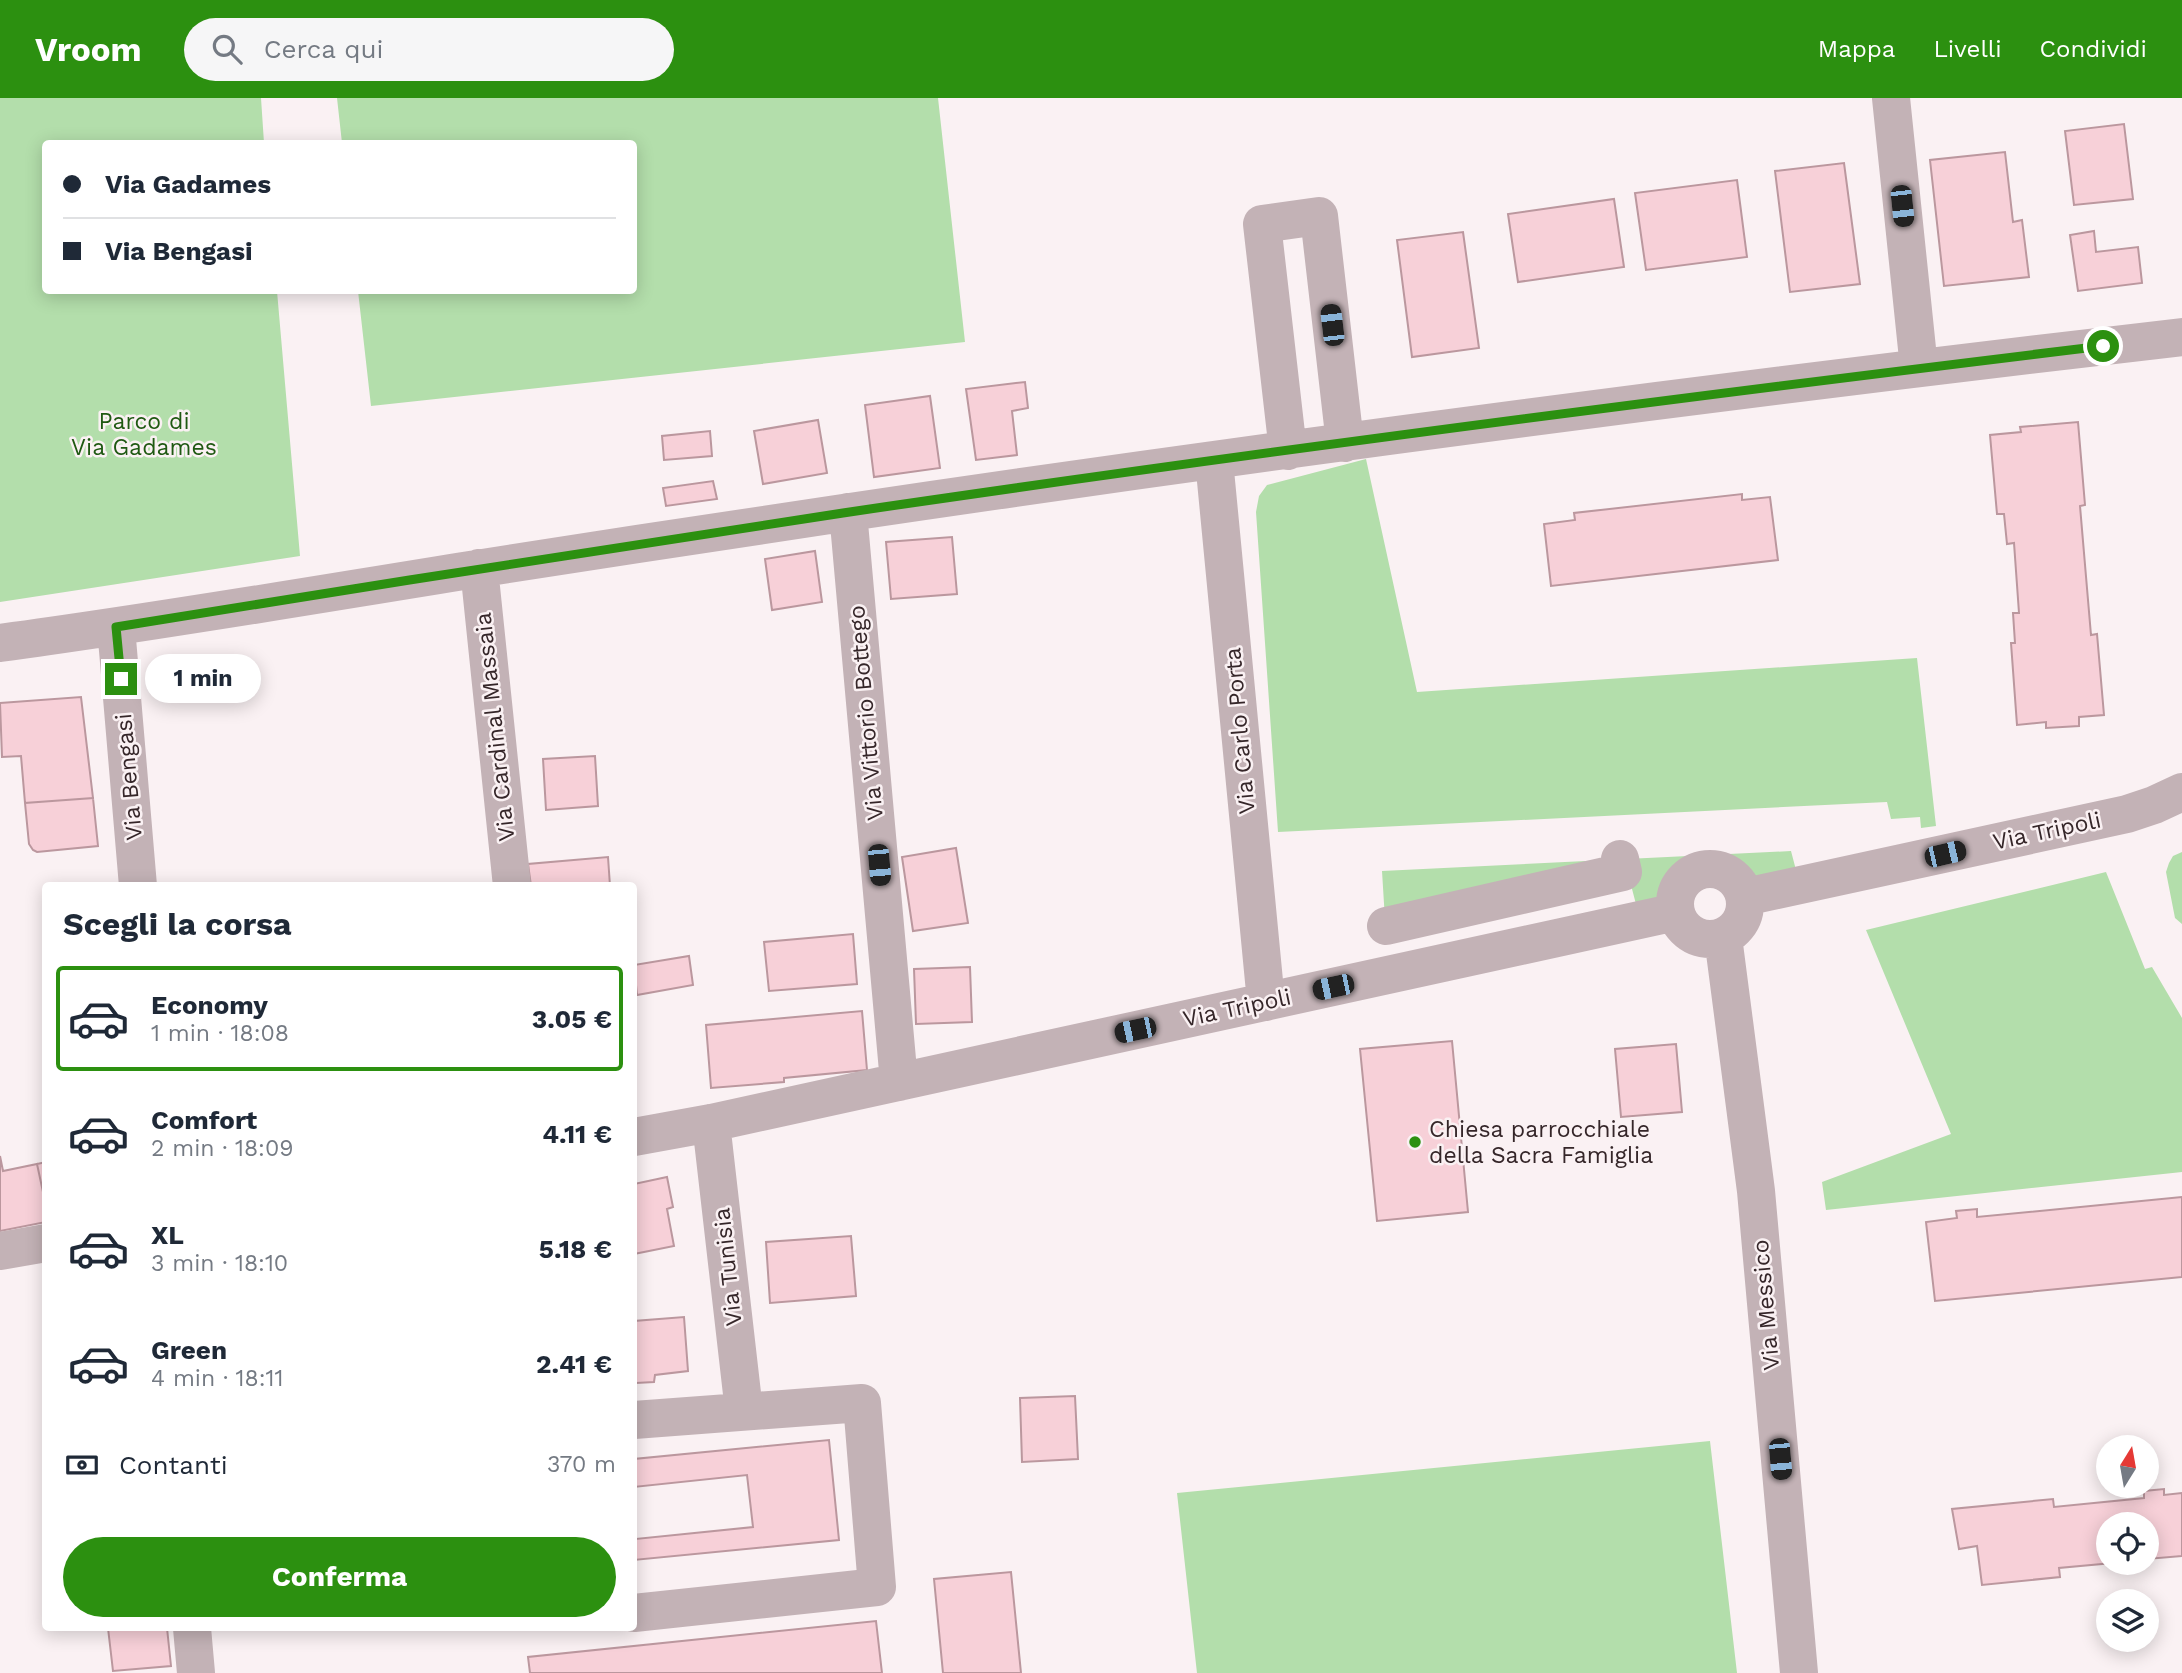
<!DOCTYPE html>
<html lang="it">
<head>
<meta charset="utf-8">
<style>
	body { margin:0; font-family:"Work Sans",sans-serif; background:#f6f6f7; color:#1f2937; height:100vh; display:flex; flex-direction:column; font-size:26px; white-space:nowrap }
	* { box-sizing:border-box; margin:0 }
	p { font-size:23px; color:#747a83 }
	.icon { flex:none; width:38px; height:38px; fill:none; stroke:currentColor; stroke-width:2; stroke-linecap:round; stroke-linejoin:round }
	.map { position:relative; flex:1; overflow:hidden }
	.sheet { position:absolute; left:42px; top:784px; width:595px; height:749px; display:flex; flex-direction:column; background:#fff; border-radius:7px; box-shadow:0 4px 18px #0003 }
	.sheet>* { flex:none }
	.banner { position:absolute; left:42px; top:42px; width:595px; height:154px; border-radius:7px; box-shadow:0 4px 18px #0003; display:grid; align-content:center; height:154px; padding:0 21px; background:#fff }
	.needle { width:46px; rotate:11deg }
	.fabs { position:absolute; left:2096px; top:1337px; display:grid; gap:14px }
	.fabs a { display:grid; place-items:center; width:63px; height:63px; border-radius:50%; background:#fff; box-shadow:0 4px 18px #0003; font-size:35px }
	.end { position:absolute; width:32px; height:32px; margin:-16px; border:9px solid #2c9010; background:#fff; box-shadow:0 0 0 4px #fff }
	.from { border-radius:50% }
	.bubble { position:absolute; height:49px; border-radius:24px; background:#fff; box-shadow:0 4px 18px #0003; font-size:23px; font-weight:700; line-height:49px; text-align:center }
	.car { position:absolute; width:21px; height:42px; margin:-21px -10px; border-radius:9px; box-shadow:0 0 5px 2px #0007; background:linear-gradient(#222 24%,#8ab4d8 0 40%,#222 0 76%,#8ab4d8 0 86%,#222 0) }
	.banner b { display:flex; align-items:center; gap:24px; height:66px; font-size:26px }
	.banner b+b { border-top:2px solid #e0e1e3 }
	.banner i { width:18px; height:18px; background:#1f2937 }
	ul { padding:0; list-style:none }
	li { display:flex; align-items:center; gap:21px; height:105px; margin:0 14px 10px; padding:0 7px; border:4px solid transparent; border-radius:7px }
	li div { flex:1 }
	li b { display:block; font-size:26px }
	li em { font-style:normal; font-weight:700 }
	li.on { border-color:#2c9010 }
	li>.icon { width:63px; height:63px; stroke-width:1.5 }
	h2 { padding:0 21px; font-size:32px; line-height:84px }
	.pay { display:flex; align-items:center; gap:18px; height:77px; padding:0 21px; font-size:26px }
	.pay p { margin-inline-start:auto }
	.button { display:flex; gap:14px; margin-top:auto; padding:14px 21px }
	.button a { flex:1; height:80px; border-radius:42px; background:#2c9010; color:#fff; font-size:28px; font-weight:700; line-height:80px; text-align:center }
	header { display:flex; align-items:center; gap:42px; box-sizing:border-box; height:98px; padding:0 35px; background:#2c9010; color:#fff }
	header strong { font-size:33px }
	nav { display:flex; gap:38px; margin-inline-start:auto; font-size:24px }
	.search { width:490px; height:63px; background:#f6f6f7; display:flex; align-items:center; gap:18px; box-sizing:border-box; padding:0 24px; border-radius:38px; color:#747a83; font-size:26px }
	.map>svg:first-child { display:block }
</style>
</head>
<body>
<header>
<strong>Vroom</strong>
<div class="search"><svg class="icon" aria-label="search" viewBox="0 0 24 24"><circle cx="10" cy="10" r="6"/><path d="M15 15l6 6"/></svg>Cerca qui</div>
<nav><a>Mappa</a><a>Livelli</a><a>Condividi</a></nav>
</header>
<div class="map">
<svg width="2182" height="1575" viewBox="0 0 2182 1575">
	<rect width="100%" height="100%" fill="#faf1f3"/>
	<!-- green -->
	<path fill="#b3deab" d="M0 0H261L264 45 46 46V192L277 193 300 458 0 504Z
		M337 0H938L965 244 371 308 358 193 634 192V46L342 45Z
		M1366 361 1417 594 1917 560 1936 728 1921 730 1920 719 1891 721 1887 704 1278 734 1256 414 1259 398 1267 387Z
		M1791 753 1796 772 1762 780 1747 777 1731 767 1714 765 1695 769 1680 781 1669 798 1637 810 1626 768 1385 822 1382 773Z
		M2182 754V826L2175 820 2166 774 2169 765 2173 758Z
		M2106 774 2145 871 2152 869 2182 920V1074L1826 1112 1822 1084 1951 1036 1866 832Z
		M1710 1343 1737 1575H1197L1177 1395Z"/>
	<!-- building -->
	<path fill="#f7d0d8" stroke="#bb979e" stroke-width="2" d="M2124 26 2133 101 2074 107 2065 33Z
		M2005 54 2013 124 2022 122 2029 179 1944 188 1930 62Z
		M1844 65 1860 186 1790 194 1775 73Z
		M1737 82 1747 159 1646 172 1635 95Z
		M1614 101 1624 169 1518 184 1508 116Z
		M2094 133 2096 154 2138 149 2142 185 2078 193 2070 137Z
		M1463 134 1479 250 1412 259 1397 142Z
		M1025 284 1028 310 1012 313 1017 357 976 362 966 291Z
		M930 298 940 370 874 379 865 307Z
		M818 322 827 375 763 386 754 333Z
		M2078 324 2085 407 2080 408 2091 537 2097 536 2104 617 2079 619V628L2046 630V624L2017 627 2011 545H2015L2013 515H2019L2014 445 2007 446 2004 416H1997L1990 337 2021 334 2020 329Z
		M710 333 712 358 664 362 662 338Z
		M713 383 717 401 666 408 663 390Z
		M1742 396V402L1770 399 1778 462 1551 488 1544 426 1575 422 1574 415Z
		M952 439 957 496 891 501 886 444Z
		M815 453 822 504 772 512 765 461Z
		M81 599 93 700 25 705 21 658 2 659 0 605Z
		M595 658 598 708 546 712 543 661Z
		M93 700 98 748 37 754 33 752 29 746 25 705Z
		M956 750 968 825 913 833 902 759Z
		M608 759 610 788H531L528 766Z
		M853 836 857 886 769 893 764 844Z
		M689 858 693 887 637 897 634 867Z
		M970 869 972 924 916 926 914 871Z
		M862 913 867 972 784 980V984L711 990 706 927Z
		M1452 943 1468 1114 1377 1123 1360 951Z
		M1676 946 1682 1014 1621 1019 1615 951Z
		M0 1058 3 1073 37 1066 46 1108V1124L0 1133Z
		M46 1064V1108L37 1066Z
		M667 1079 673 1109 667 1111 674 1148 634 1156V1086Z
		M2182 1099V1179L1935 1203 1926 1124 1957 1120 1956 1113 1977 1111V1119Z
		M851 1138 856 1198 770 1205 766 1144Z
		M684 1219 688 1273 655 1277 654 1284 636 1285V1279H634V1223Z
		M1075 1298 1078 1361 1022 1364 1020 1300Z
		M829 1342 839 1442 634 1462V1417L636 1441 753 1429 747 1377 634 1389V1361Z
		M2164 1391V1397L2182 1395V1458L2147 1461V1426H2109V1465H2113L2059 1470 2060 1479 1982 1487 1977 1448 1959 1451 1952 1411 2053 1401 2054 1409 2144 1400V1393Z
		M1011 1474 1021 1575H943L934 1481Z
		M876 1523 882 1575H530L528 1559Z
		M108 1530H167L171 1568 113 1573Z"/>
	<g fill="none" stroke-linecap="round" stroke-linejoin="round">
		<!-- minor -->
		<path stroke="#c3b2b6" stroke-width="38" d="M1891 0 1919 270
			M1288 353 1262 126 1319 118 1345 345
			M1214 362 1266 904
			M848 414 899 984
			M479 470 512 788
			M116 529 138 788
			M0 545C157 524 314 497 470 472 594 452 719 434 843 415 1288 349 1735 291 2182 239
			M1675 806a35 35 0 1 1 70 0a35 35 0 1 1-70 0Z
			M1745 799 2127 716 2154 707 2182 694
			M1386 828 1623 774 1620 761
			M1723 839 1756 1093 1799 1575
			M711 1025 744 1313
			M634 1039 711 1025 1676 814
			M0 1153 46 1145
			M634 1322 862 1305 877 1489 634 1515
			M192 1530 196 1575"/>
	</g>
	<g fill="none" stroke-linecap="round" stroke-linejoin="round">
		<!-- route -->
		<path stroke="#2c9010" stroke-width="9" d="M121 581 116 529C358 490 601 451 843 415 1262 353 1683 299 2103 248"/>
	</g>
	<!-- markers -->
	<circle fill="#2c9010" stroke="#faf1f3" stroke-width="2.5" cx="1415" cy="1044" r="7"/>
	<g text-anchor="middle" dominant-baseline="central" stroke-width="5" stroke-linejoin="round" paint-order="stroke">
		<!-- park labels -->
		<g font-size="23" fill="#1f5912" stroke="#faf1f3">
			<text x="144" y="323">Parco di<tspan x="144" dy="26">Via Gadames</tspan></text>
		</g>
		<!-- street labels -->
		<g font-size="23" fill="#352629" stroke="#faf1f3">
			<text transform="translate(866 615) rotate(-95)">Via Vittorio Bottego</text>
			<text transform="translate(495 629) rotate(-96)">Via Cardinal Massaia</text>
			<text transform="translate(1240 633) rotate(-95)">Via Carlo Porta</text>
			<text transform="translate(129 679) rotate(-95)">Via Bengasi</text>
			<text transform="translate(2047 733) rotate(-12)">Via Tripoli</text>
			<text transform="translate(1237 910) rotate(-12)">Via Tripoli</text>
			<text transform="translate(728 1169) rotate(-96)">Via Tunisia</text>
			<text transform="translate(1766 1207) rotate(-95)">Via Messico</text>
		</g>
		<!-- poi labels -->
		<g font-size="23" fill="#352629" stroke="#faf1f3" text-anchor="start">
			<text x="1429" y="1031">Chiesa parrocchiale<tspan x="1429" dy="26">della Sacra Famiglia</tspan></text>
		</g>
	</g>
</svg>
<div class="fabs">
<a><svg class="needle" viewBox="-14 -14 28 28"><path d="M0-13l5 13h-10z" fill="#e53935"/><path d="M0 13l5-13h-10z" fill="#747a83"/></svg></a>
<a><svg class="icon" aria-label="locate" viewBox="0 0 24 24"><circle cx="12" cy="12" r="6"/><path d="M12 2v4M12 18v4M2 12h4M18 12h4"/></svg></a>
<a><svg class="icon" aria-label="layers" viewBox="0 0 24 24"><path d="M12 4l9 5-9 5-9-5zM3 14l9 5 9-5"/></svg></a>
</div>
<i class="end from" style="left:2103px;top:248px"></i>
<i class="end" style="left:121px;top:581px"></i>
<div class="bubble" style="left:145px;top:556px;width:116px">1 min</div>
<i class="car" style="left:1902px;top:108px;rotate:174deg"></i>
<i class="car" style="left:1332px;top:227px;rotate:353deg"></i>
<i class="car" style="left:1945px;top:756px;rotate:77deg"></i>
<i class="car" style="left:879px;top:767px;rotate:175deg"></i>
<i class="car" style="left:1333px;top:889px;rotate:258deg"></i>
<i class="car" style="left:1135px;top:932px;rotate:258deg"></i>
<i class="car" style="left:1780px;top:1361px;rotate:175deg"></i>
<div class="banner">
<b><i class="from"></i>Via Gadames</b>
<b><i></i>Via Bengasi</b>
</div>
<section class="sheet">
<h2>Scegli la corsa</h2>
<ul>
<li class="on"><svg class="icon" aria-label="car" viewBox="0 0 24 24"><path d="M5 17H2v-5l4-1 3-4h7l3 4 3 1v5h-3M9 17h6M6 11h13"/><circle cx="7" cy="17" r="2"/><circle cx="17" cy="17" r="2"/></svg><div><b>Economy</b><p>1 min · 18:08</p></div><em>3.05 €</em></li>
<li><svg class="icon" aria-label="car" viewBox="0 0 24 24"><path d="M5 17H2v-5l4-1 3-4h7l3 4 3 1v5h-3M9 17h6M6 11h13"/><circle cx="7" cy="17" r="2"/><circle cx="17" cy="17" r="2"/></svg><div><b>Comfort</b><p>2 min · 18:09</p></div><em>4.11 €</em></li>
<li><svg class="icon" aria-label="car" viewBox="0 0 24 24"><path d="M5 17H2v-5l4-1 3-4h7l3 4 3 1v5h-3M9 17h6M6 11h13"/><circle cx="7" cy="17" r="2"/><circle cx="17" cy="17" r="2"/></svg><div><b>XL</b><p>3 min · 18:10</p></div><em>5.18 €</em></li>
<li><svg class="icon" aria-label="car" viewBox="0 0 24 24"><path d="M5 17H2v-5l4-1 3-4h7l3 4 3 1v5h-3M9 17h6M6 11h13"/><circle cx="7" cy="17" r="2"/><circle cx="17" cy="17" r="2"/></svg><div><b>Green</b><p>4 min · 18:11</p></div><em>2.41 €</em></li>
</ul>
<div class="pay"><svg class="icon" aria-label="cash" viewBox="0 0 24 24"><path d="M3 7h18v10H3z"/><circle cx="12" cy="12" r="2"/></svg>Contanti<p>370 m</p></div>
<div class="button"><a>Conferma</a></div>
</section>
</div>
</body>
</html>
